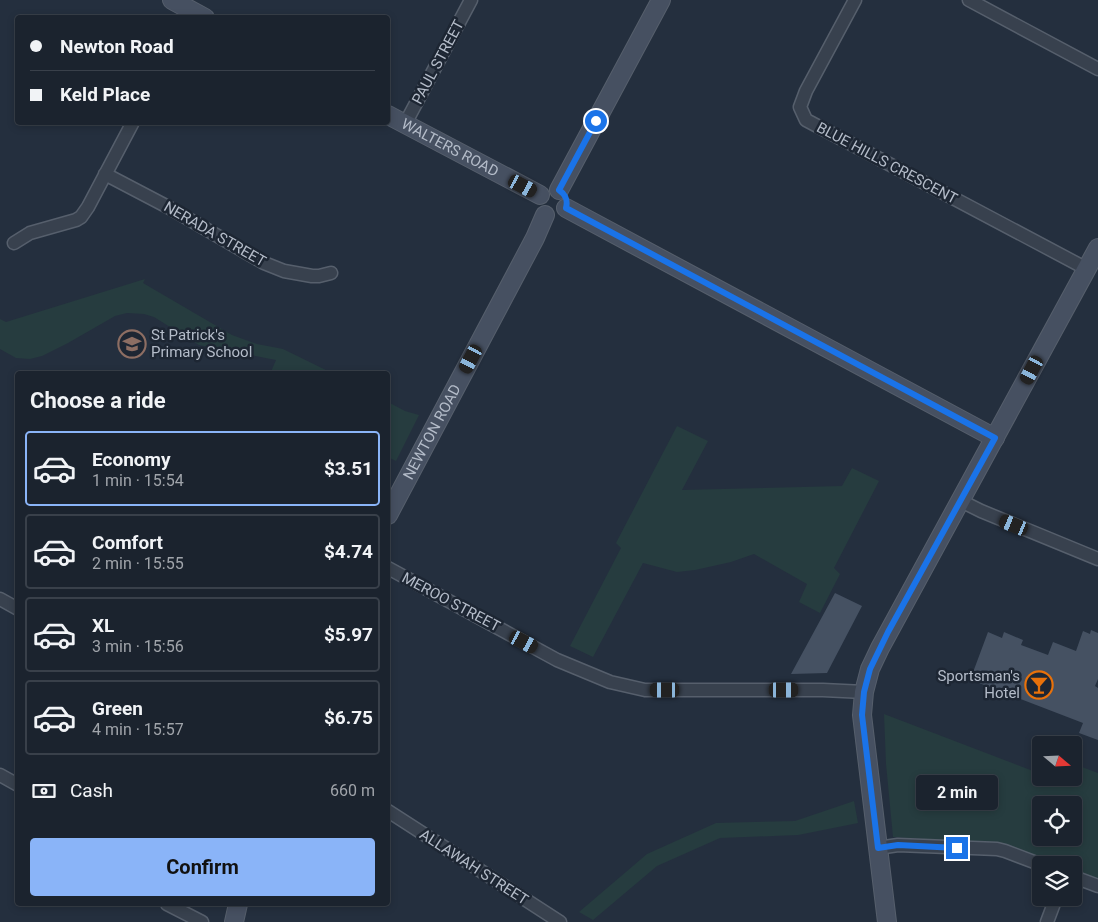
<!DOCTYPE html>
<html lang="en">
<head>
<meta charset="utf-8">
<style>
	body { margin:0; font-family:Roboto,sans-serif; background:#282f3a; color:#f1f3f6; height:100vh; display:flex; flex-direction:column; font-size:19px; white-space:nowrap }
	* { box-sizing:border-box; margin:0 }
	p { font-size:16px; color:#a0a4aa }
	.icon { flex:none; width:28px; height:28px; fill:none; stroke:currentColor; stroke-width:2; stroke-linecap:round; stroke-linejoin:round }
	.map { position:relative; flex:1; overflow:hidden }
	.drawer { position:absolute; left:15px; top:371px; width:375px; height:535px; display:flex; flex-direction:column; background:#1b232e; border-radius:5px; box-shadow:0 2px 8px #0003,0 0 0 1px #39404a }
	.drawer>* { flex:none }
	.top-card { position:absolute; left:15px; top:15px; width:375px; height:110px; border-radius:5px; box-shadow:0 2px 8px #0003,0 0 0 1px #39404a; display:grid; align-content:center; height:110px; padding:0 15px; background:#1b232e }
	.needle { width:32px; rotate:109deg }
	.controls { position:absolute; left:1032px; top:736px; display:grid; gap:10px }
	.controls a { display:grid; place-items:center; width:50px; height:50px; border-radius:5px; background:#1b232e; box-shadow:0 2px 8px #0003,0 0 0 1px #39404a; font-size:25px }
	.end { position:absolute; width:22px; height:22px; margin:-11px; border:6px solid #1a73e8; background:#fff; box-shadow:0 0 0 2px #fff }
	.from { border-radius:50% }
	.bubble { position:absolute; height:35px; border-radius:5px; background:#1b232e; box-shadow:0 2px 8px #0003,0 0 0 1px #39404a; font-size:16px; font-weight:700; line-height:35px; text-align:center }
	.car { position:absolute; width:15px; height:30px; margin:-15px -8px; border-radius:6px; box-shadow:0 0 4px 1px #0007; background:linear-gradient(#222 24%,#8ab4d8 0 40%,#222 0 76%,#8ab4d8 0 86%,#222 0) }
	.top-card b { display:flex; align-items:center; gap:18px; height:48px; font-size:19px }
	.top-card b+b { border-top:1px solid #39404a }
	.top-card i { width:12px; height:12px; background:#f1f3f6 }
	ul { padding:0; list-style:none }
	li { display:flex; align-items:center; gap:15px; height:75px; margin:0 10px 8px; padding:0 5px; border:2px solid #39404a; border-radius:5px }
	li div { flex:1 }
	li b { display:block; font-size:19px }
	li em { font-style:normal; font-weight:700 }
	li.on { border-color:#8ab4f8 }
	li>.icon { width:45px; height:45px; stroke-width:1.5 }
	h2 { padding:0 15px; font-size:22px; line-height:60px }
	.pay { display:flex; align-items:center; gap:12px; height:55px; padding:0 15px; font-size:19px }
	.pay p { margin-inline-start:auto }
	.action { display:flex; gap:10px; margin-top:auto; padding:10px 15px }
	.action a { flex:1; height:58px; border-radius:5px; background:#8ab4f8; color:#111; font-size:20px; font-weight:700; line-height:58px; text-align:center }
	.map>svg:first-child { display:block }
</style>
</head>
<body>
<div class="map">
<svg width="1098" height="922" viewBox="0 0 1098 922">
	<rect width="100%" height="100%" fill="#242f3e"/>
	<!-- green -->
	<path fill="#263c3f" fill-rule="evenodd" d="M145 279 143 283 232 335 257 344 283 349 334 374H270L276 360 199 345 154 317 144 314 127 313 115 316 68 343 42 356 30 359 16 358 0 349V319L6 322Z
		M388 402 405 411 419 415 396 461 388 457Z
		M677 426 708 441 682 490 842 486 852 468 879 481 834 568 840 574 820 613 799 602 807 584 754 554 731 562 695 570 677 572 643 563 593 657 570 646 621 548 616 543Z
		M884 714 1041 774V778H1051L1058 780 1059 778H1074V764L1098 773V882L1074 872V865H1055L1002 844 893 837 886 764ZM1041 805H1074V838H1041Z
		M854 801 858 823 798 835 720 838 657 866 593 920 579 912 647 854 716 823 795 821Z"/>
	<!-- building -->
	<path fill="#455162" d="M835 593 862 606 827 673 791 674Z
		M1091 630 1098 633V679L1095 686 1098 688V740L1079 733 1083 723 974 681 976 677 972 675 988 632 1002 638 1004 632 1023 640 1021 645 1048 655 1053 642 1076 651 1083 631 1090 634Z"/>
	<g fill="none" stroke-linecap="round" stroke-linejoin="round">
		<!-- street casing -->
		<g stroke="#565f6c" stroke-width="15">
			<path id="street" d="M855 0 806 91 800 107 806 120 1087 269
				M969 0 1098 69
				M405 124 471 0
				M105 174 168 207 264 263 284 271 312 276H319L331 273
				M14 243 30 233 76 220 81 217 88 207 133 122
				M961 501 981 511 1098 559
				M388 568 557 660 610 682 645 690H823L864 692
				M0 599 18 609
				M0 775 18 785
				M388 811 560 922
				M878 848 898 845 997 849 1005 851 1042 865
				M1074 877 1098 886
				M167 904 202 922
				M1047 922 1056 898"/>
		</g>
		<!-- secondary casing -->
		<g stroke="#565f6c" stroke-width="20">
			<g id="secondary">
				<path d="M172 0 205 18"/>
				<path id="s1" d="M388 115 540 195"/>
				<path d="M559 190 661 0"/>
				<path d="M566 208 995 438"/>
				<path id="s2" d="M388 515 535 238 545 215"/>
				<path d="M234 922 238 904"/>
				<path d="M887 922 862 715 864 692 870 669 880 648 1098 248"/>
			</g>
		</g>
		<!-- street -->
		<use href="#street" stroke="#38414e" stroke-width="12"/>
		<!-- secondary -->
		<use href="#secondary" stroke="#465061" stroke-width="18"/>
	</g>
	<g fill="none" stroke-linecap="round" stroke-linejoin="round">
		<!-- route -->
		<path stroke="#1a73e8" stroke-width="6" d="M596 121 559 190C566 195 568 200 566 208L995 438 888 632 870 669 864 692 862 715 878 848 898 845 957 848"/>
	</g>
	<!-- icons -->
	<defs>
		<g id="school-ring" transform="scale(1.4375)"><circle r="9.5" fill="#1d2633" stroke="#8d6e63" stroke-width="1.5"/><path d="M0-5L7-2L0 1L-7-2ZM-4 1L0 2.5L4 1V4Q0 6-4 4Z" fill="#8d6e63"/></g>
		<g id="bar-ring" transform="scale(1.4375)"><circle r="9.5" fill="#1d2633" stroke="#e8710a" stroke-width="1.5"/><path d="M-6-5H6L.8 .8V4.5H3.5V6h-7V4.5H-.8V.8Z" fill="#e8710a"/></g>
	</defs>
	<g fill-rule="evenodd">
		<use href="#school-ring" x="132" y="344"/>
		<use href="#bar-ring" x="1039" y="685"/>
	</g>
	<g text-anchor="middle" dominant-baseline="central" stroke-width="5" stroke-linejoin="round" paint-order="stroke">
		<!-- street labels -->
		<g font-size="15" fill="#b4bcc9" stroke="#1d2633">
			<text transform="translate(438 62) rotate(-62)">PAUL STREET</text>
			<text stroke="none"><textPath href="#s1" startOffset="70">WALTERS ROAD</textPath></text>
			<text transform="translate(887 163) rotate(28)">BLUE HILLS CRESCENT</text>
			<text transform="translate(215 234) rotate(30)">NERADA STREET</text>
			<text stroke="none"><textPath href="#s2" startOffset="94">NEWTON ROAD</textPath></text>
			<text transform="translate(451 602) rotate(28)">MEROO STREET</text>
			<text transform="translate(474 867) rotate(33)">ALLAWAH STREET</text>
		</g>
		<!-- poi labels -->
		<g font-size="15" fill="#b4bcc9" stroke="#1d2633" text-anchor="start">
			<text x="151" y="335">St Patrick's<tspan x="151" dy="17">Primary School</tspan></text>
			<text x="1020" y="676" text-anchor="end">Sportsman's<tspan x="1020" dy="17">Hotel</tspan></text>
		</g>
	</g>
</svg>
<div class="controls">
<a><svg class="needle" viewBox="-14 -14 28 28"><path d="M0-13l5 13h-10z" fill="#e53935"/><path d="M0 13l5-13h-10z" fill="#a0a4aa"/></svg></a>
<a><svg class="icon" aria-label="locate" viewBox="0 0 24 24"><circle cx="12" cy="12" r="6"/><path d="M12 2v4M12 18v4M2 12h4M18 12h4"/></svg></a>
<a><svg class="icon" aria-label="layers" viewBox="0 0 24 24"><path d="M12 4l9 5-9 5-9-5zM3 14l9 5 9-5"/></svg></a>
</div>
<i class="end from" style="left:596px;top:121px"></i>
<i class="end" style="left:957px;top:848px"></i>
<div class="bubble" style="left:916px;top:775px;width:82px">2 min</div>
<i class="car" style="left:523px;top:186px;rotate:118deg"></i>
<i class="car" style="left:471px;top:359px;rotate:208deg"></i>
<i class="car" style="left:1032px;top:370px;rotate:208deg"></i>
<i class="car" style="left:1014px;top:525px;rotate:292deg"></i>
<i class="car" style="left:524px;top:642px;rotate:118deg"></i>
<i class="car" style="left:665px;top:690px;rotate:270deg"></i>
<i class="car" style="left:784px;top:690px;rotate:90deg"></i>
<div class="top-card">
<b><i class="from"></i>Newton Road</b>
<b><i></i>Keld Place</b>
</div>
<section class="drawer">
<h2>Choose a ride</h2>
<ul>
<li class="on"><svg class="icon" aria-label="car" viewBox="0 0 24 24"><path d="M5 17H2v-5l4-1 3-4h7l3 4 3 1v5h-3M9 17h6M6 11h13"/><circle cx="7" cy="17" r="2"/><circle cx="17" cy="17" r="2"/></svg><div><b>Economy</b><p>1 min · 15:54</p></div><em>$3.51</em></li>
<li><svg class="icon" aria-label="car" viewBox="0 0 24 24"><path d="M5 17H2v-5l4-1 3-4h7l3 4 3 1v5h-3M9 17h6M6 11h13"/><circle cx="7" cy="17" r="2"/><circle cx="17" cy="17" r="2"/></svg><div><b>Comfort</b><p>2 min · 15:55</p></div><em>$4.74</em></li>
<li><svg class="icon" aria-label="car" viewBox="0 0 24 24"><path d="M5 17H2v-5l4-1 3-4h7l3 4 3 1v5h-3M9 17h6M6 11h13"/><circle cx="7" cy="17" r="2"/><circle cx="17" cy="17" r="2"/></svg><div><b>XL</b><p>3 min · 15:56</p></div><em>$5.97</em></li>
<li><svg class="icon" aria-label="car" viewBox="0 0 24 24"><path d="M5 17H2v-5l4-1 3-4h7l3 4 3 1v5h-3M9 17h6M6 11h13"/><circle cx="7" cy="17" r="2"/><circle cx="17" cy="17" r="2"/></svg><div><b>Green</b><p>4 min · 15:57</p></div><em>$6.75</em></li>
</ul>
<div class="pay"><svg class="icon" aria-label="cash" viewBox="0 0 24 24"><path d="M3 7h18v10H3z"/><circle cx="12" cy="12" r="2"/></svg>Cash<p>660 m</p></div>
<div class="action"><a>Confirm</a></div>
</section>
</div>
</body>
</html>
